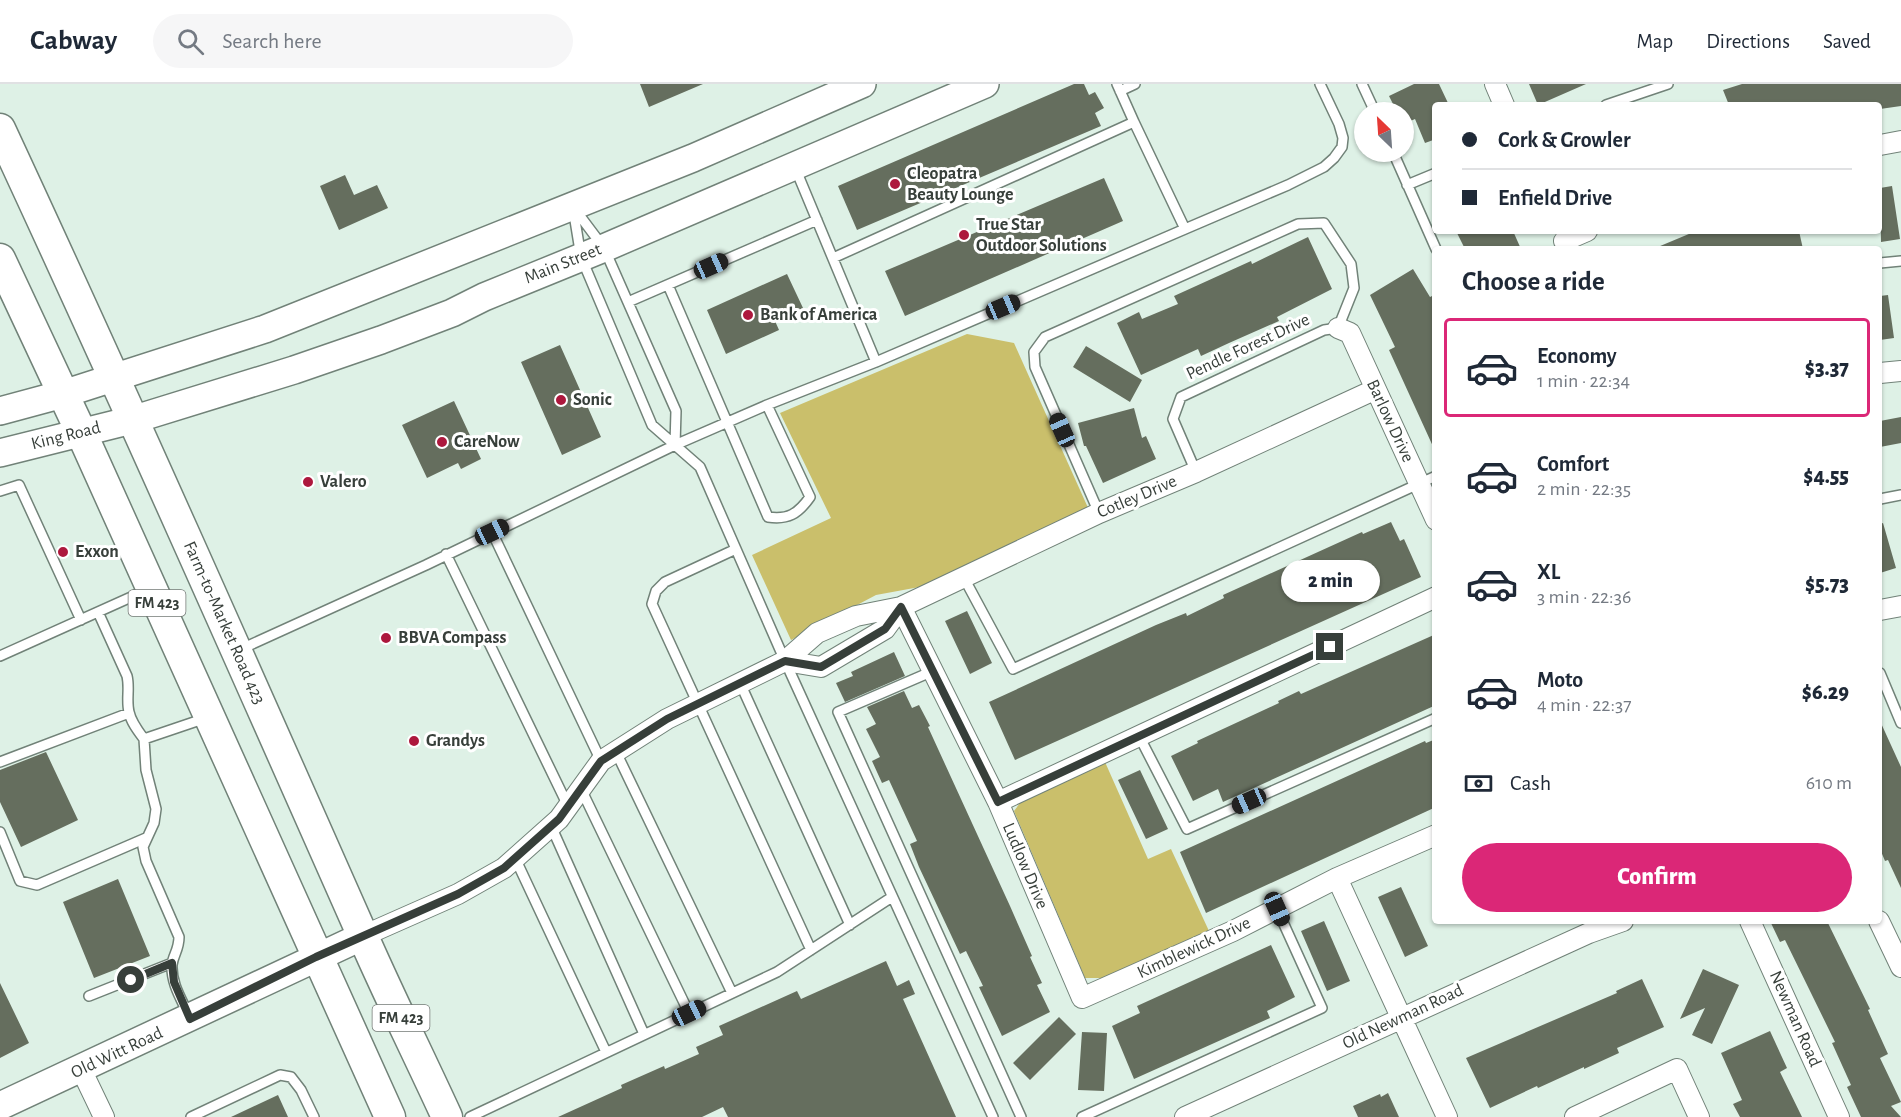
<!DOCTYPE html>
<html lang="en">
<head>
<meta charset="utf-8">
<style>
	body { margin:0; font-family:"Alegreya Sans",sans-serif; background:#f6f6f7; color:#1f2937; height:100vh; display:flex; flex-direction:column; font-size:22px; white-space:nowrap }
	* { box-sizing:border-box; margin:0 }
	p { font-size:20px; color:#747a83 }
	.icon { flex:none; width:33px; height:33px; fill:none; stroke:currentColor; stroke-width:2; stroke-linecap:round; stroke-linejoin:round }
	.map { position:relative; flex:1; overflow:hidden }
	.side { position:absolute; left:1432px; top:162px; width:450px; height:678px; display:flex; flex-direction:column; background:#fff; border-radius:6px; box-shadow:0 2px 4px #0004 }
	.side>* { flex:none }
	.guide { position:absolute; left:1432px; top:18px; width:450px; height:132px; border-radius:6px; box-shadow:0 2px 4px #0004; display:grid; align-content:center; height:132px; padding:0 30px; background:#fff }
	.needle { width:39px; rotate:335deg }
	.fabs { position:absolute; left:1354px; top:18px; display:grid; gap:12px }
	.fabs a { display:grid; place-items:center; width:60px; height:60px; border-radius:50%; background:#fff; box-shadow:0 2px 4px #0004; font-size:30px }
	.end { position:absolute; width:27px; height:27px; margin:-14px; border:8px solid #373f3a; background:#fff; box-shadow:0 0 0 3px #fff }
	.from { border-radius:50% }
	.bubble { position:absolute; height:42px; border-radius:21px; background:#fff; box-shadow:0 2px 4px #0004; font-size:20px; font-weight:800; line-height:42px; text-align:center }
	.car { position:absolute; width:18px; height:36px; margin:-18px -9px; border-radius:8px; box-shadow:0 0 4px 2px #0007; background:linear-gradient(#222 24%,#8ab4d8 0 40%,#222 0 76%,#8ab4d8 0 86%,#222 0) }
	.guide b { display:flex; align-items:center; gap:21px; height:57px; font-size:22px }
	.guide b+b { border-top:2px solid #e0e1e3 }
	.guide i { width:15px; height:15px; background:#1f2937 }
	ul { padding:0; list-style:none }
	li { display:flex; align-items:center; gap:18px; height:99px; margin:0 12px 9px; padding:0 18px; border:3px solid transparent; border-radius:6px }
	li div { flex:1 }
	li b { display:block; font-size:22px }
	li em { font-style:normal; font-weight:800 }
	li.on { border-color:#db2777 }
	li>.icon { width:54px; height:54px; stroke-width:1.5 }
	h2 { padding:0 30px; font-size:27px; line-height:72px }
	.pay { display:flex; align-items:center; gap:15px; height:66px; padding:0 30px; font-size:22px }
	.pay p { margin-inline-start:auto }
	.action { display:flex; gap:12px; margin-top:auto; padding:12px 30px }
	.action a { flex:1; height:69px; border-radius:36px; background:#db2777; color:#fff; font-size:24px; font-weight:800; line-height:69px; text-align:center }
	header { display:flex; align-items:center; gap:36px; box-sizing:border-box; height:84px; padding:0 30px; background:#fff; border-bottom:2px solid #e0e1e3 }
	header strong { font-size:28px }
	nav { display:flex; gap:33px; margin-inline-start:auto; font-size:21px }
	.search { width:420px; height:54px; background:#f6f6f7; display:flex; align-items:center; gap:15px; box-sizing:border-box; padding:0 21px; border-radius:33px; color:#747a83; font-size:22px }
	.map>svg:first-child { display:block }
</style>
</head>
<body>
<header>
<strong>Cabway</strong>
<div class="search"><svg class="icon" aria-label="search" viewBox="0 0 24 24"><circle cx="10" cy="10" r="6"/><path d="M15 15l6 6"/></svg>Search here</div>
<nav><a>Map</a><a>Directions</a><a>Saved</a></nav>
</header>
<div class="map">
<svg width="1901" height="1033" viewBox="0 0 1901 1033">
	<rect width="100%" height="100%" fill="#def1e6"/>
	<!-- green -->
	<path fill="#cabf6b" d="M967 250 1014 259 1089 426 925 502 876 511 791 556 752 471 831 434 780 329Z
		M1105 678 1148 775 1171 765 1209 847 1107 894H1085L1014 727 1020 719Z"/>
	<!-- building -->
	<path fill="#656e5e" d="M640 0H703L649 23Z
		M1074 0H1084L1089 11 1095 8 1104 24 1095 29 1101 42 857 146 838 102Z
		M1414 0H1439L1448 19 1436 21V55L1425 59 1415 35 1404 40V28H1397L1389 12Z
		M1529 0H1586L1538 21Z
		M1742 0H1901V22L1880 25V21H1729L1723 6Z
		M345 91 354 111 377 101 388 124 339 146 320 102Z
		M1104 94 1123 137 905 232 885 187Z
		M1892 102 1900 155 1881 158 1880 104Z
		M1456 147H1513L1521 165H1465Z
		M1696 147H1799L1803 165H1653Z
		M1308 153 1332 205 1277 233 1279 237 1229 259 1201 272 1198 265 1141 291 1117 239 1139 228 1142 235 1178 220 1174 212 1251 177 1252 180Z
		M1413 185 1430 213 1436 210V369L1389 266 1395 263 1370 211Z
		M787 190 803 224 775 237 779 246 726 270 707 226Z
		M1888 211 1894 254 1880 256V212Z
		M560 261 601 353 562 371 521 278Z
		M1086 262 1142 296 1130 318 1073 283Z
		M454 317 481 375 461 385 458 379 427 394 402 341Z
		M1134 324 1142 354 1146 352 1156 375 1103 399 1086 362H1084L1078 339Z
		M1901 333V359L1880 363V337Z
		M1391 438 1400 457 1404 455 1421 493 1015 676 989 618 1156 541 1186 529 1187 532 1224 514 1223 511 1362 448 1363 450Z
		M1883 439 1896 484 1880 489V440Z
		M967 527 992 579 970 590 945 537Z
		M1436 550V621L1223 718 1218 705 1193 717 1171 672 1198 659 1197 657 1279 619 1278 617 1299 607 1301 610Z
		M894 568 905 592 845 618 836 599 853 592 851 588Z
		M904 607 912 624 919 621 930 642 928 643 1010 822 1032 872 1030 873 1042 899 1037 901 1050 928 1002 952 979 903 983 902 966 867 960 870 919 783 910 760 917 757 889 696 882 699 872 677 880 673 866 645 876 640 867 623Z
		M1880 637 1901 683V804L1888 776 1885 777 1880 765Z
		M1436 655V723L1206 829 1180 768 1425 657 1426 659Z
		M46 668 78 736 21 763 0 718V686Z
		M1140 686 1168 745 1146 755 1118 696Z
		M118 795 150 872 94 894 63 818Z
		M1401 803 1428 862 1405 873 1378 813Z
		M1324 837 1350 897 1327 907 1301 847Z
		M1770 837H1827L1870 925 1868 926 1888 970 1880 974 1901 1018 1891 1022 1901 1033H1861L1847 1003 1851 1001 1832 959 1835 958 1785 856 1780 858Z
		M1271 861 1295 913 1267 927 1270 934 1134 995 1112 942 1140 929 1137 922Z
		M886 877 897 902 909 896 915 910 903 915 956 1033H728L723 1023 702 1033H558L622 1004 621 1001 664 982 665 985 699 970 696 963 723 951 719 942 797 907 801 915Z
		M1703 885 1739 901 1712 960 1692 951 1705 924 1680 935Z
		M1642 895 1664 943 1617 964 1619 969 1584 985V983L1538 1004 1537 1002 1490 1024 1466 974 1617 909 1616 907Z
		M0 899 29 959 0 974Z
		M1059 933 1076 950 1030 996 1013 979Z
		M1770 947 1787 984 1780 988 1802 1033H1740L1733 1020 1742 1016 1721 969Z
		M1082 948 1107 949 1104 1007 1078 1006Z
		M1388 1009 1399 1033H1358L1353 1022 1380 1010 1381 1013Z
		M278 1011 288 1033H231Z"/>
	<g fill="none" stroke-linecap="round" stroke-linejoin="round">
		<!-- lane casing -->
		<g stroke="#718278" stroke-width="12">
			<path id="lane" d="M1362 0 1375 28
				M1120 7 1135 0
				M1606 21 1668 0
				M1393 68 1436 165
				M1407 101 1436 89
				M573 124 581 173 652 341 700 383 785 577 993 1033
				M574 124 604 164 676 327 675 361
				M1185 145 1288 101 1324 83 1334 74 1342 63 1343 54 1339 40 1320 0
				M833 174 1134 38 1117 0
				M1880 179 1901 177
				M668 201 768 433C788 436 798 430 810 413L767 321
				M628 218 817 136
				M876 278 1185 145 1134 38
				M0 407 19 401 81 536
				M1880 415 1901 411
				M1099 429 1035 283 1034 268 1045 253 1298 140 1324 139 1351 180 1354 204 1338 244 1324 246 1181 313 1173 335 1196 388
				M492 448 601 677
				M736 465 665 498 656 507 652 520 811 866
				M446 470 568 722
				M964 494 1013 585 1436 392
				M98 528 127 592C130 604 126 616 129 628 131 638 138 647 144 655
				M239 566 426 481 675 361 767 321 876 278 796 86
				M0 572 149 505
				M933 587 838 628 1021 1033
				M1880 589 1901 639
				M740 599 850 841
				M1139 652 1187 745 1436 634
				M616 668 732 909
				M0 678 129 629
				M581 705 689 929
				M551 742 644 950
				M0 748 20 797 37 801 146 754
				M515 774 606 968
				M89 912 172 879
				M189 932C182 916 171 900 172 881 173 871 179 866 179 853L146 777 143 763 154 739 156 725 146 686 144 655 206 634
				M191 1033 280 991 291 993 301 1006 314 1033
				M470 1033 777 888 892 813
				M1082 1033 1322 924 1277 825"/>
		</g>
		<!-- street casing -->
		<g stroke="#718278" stroke-width="22">
			<path id="street" d="M1495 0 1504 21
				M1880 61 1901 57
				M1564 157 1587 147
				M1338 244 1350 249 1436 436
				M1880 289 1901 287
				M901 523 998 718 1082 914 1233 847 1337 794 1436 751
				M1880 526 1901 522
				M785 577 821 583 885 545 901 523
				M998 718 1436 513
				M1337 794 1447 1033
				M1750 837 1839 1033
				M1879 837 1901 883
				M363 852 458 810 504 784 559 735 601 677 667 635 785 577 817 549 856 532 901 523 1099 429 1196 388 1374 306
				M81 985 104 1033
				M1185 1033 1589 849 1623 837
				M1575 1033 1677 985 1699 1033"/>
		</g>
		<!-- secondary casing -->
		<g stroke="#718278" stroke-width="30">
			<path id="secondary" d="M0 327 63 310 265 245 693 74 862 0
				M0 369 132 336 294 286 381 256 452 229 484 213 604 164 985 0
				M0 1022 363 852"/>
		</g>
		<!-- primary casing -->
		<g stroke="#718278" stroke-width="33">
			<path id="primary" d="M0 45C124 312 243 581 362 850 389 912 419 972 447 1033
				M0 175 81 348 390 1033"/>
		</g>
		<!-- lane -->
		<use href="#lane" stroke="#fff" stroke-width="9"/>
		<!-- street -->
		<use href="#street" stroke="#fff" stroke-width="20"/>
		<!-- secondary -->
		<use href="#secondary" stroke="#fff" stroke-width="27"/>
		<!-- primary -->
		<use href="#primary" stroke="#fff" stroke-width="30"/>
	</g>
	<g fill="none" stroke-linecap="round" stroke-linejoin="round">
		<!-- route -->
		<path stroke="#373f3a" stroke-width="8" d="M131 896 172 879 174 898 190 935 316 873 458 810 504 784 559 735 601 677 667 635 785 577 821 583 885 545 901 523 998 718 1330 563"/>
	</g>
	<!-- markers -->
	<g fill="#ad183d" stroke="#fff" stroke-width="2">
		<circle cx="895" cy="100" r="6"/>
		<circle cx="964" cy="151" r="6"/>
		<circle cx="748" cy="231" r="6"/>
		<circle cx="561" cy="316" r="6"/>
		<circle cx="442" cy="358" r="6"/>
		<circle cx="308" cy="398" r="6"/>
		<circle cx="63" cy="468" r="6"/>
		<circle cx="386" cy="554" r="6"/>
		<circle cx="414" cy="657" r="6"/>
	</g>
	<g text-anchor="middle" dominant-baseline="central" stroke-width="6" stroke-linejoin="round" paint-order="stroke">
		<!-- shield labels -->
		<g fill="#fff" stroke="#737975" stroke-width="1.5">
			<rect x="128.5" y="506" width="57" height="26" rx="4.5"/>
			<rect x="372.5" y="921" width="57" height="26" rx="4.5"/>
		</g>
		<g font-size="16" font-weight="bold" fill="#373f3a">
			<text x="157" y="519">FM 423</text>
			<text x="401" y="934">FM 423</text>
		</g>
		<!-- poi labels -->
		<g font-size="18" font-weight="bold" fill="#373f3a" stroke="#fff" text-anchor="start">
			<text x="907" y="90">Cleopatra<tspan x="907" dy="21">Beauty Lounge</tspan></text>
			<text x="976" y="141">True Star<tspan x="976" dy="21">Outdoor Solutions</tspan></text>
			<text x="760" y="231">Bank of America</text>
			<text x="573" y="316">Sonic</text>
			<text x="454" y="358">CareNow</text>
			<text x="320" y="398">Valero</text>
			<text x="75" y="468">Exxon</text>
			<text x="398" y="554">BBVA Compass</text>
			<text x="426" y="657">Grandys</text>
		</g>
		<!-- street labels -->
		<g font-size="18" fill="#373f3a" stroke="#fff">
			<text transform="translate(563 180) rotate(-22)">Main Street</text>
			<text transform="translate(1248 263) rotate(-25)">Pendle Forest Drive</text>
			<text transform="translate(1390 337) rotate(65)">Barlow Drive</text>
			<text transform="translate(66 352) rotate(-14)">King Road</text>
			<text transform="translate(1137 413) rotate(-23)">Cotley Drive</text>
			<text transform="translate(224 539) rotate(66)">Farm-to-Market Road 423</text>
			<text transform="translate(1025 782) rotate(67)">Ludlow Drive</text>
			<text transform="translate(1194 864) rotate(-25)">Kimblewick Drive</text>
			<text transform="translate(1403 933) rotate(-25)">Old Newman Road</text>
			<text transform="translate(1795 935) rotate(66)">Newman Road</text>
			<text transform="translate(117 969) rotate(-25)">Old Witt Road</text>
		</g>
	</g>
</svg>
<div class="fabs">
<a><svg class="needle" viewBox="-14 -14 28 28"><path d="M0-13l5 13h-10z" fill="#e53935"/><path d="M0 13l5-13h-10z" fill="#747a83"/></svg></a>
</div>
<i class="end from" style="left:131px;top:896px"></i>
<i class="end" style="left:1330px;top:563px"></i>
<div class="bubble" style="left:1281px;top:476px;width:99px">2 min</div>
<i class="car" style="left:711px;top:182px;rotate:66deg"></i>
<i class="car" style="left:1003px;top:223px;rotate:67deg"></i>
<i class="car" style="left:1062px;top:346px;rotate:336deg"></i>
<i class="car" style="left:492px;top:448px;rotate:65deg"></i>
<i class="car" style="left:1249px;top:717px;rotate:246deg"></i>
<i class="car" style="left:1277px;top:825px;rotate:156deg"></i>
<i class="car" style="left:689px;top:929px;rotate:65deg"></i>
<div class="guide">
<b><i class="from"></i>Cork &amp; Growler</b>
<b><i></i>Enfield Drive</b>
</div>
<section class="side">
<h2>Choose a ride</h2>
<ul>
<li class="on"><svg class="icon" aria-label="car" viewBox="0 0 24 24"><path d="M5 17H2v-5l4-1 3-4h7l3 4 3 1v5h-3M9 17h6M6 11h13"/><circle cx="7" cy="17" r="2"/><circle cx="17" cy="17" r="2"/></svg><div><b>Economy</b><p>1 min · 22:34</p></div><em>$3.37</em></li>
<li><svg class="icon" aria-label="car" viewBox="0 0 24 24"><path d="M5 17H2v-5l4-1 3-4h7l3 4 3 1v5h-3M9 17h6M6 11h13"/><circle cx="7" cy="17" r="2"/><circle cx="17" cy="17" r="2"/></svg><div><b>Comfort</b><p>2 min · 22:35</p></div><em>$4.55</em></li>
<li><svg class="icon" aria-label="car" viewBox="0 0 24 24"><path d="M5 17H2v-5l4-1 3-4h7l3 4 3 1v5h-3M9 17h6M6 11h13"/><circle cx="7" cy="17" r="2"/><circle cx="17" cy="17" r="2"/></svg><div><b>XL</b><p>3 min · 22:36</p></div><em>$5.73</em></li>
<li><svg class="icon" aria-label="car" viewBox="0 0 24 24"><path d="M5 17H2v-5l4-1 3-4h7l3 4 3 1v5h-3M9 17h6M6 11h13"/><circle cx="7" cy="17" r="2"/><circle cx="17" cy="17" r="2"/></svg><div><b>Moto</b><p>4 min · 22:37</p></div><em>$6.29</em></li>
</ul>
<div class="pay"><svg class="icon" aria-label="cash" viewBox="0 0 24 24"><path d="M3 7h18v10H3z"/><circle cx="12" cy="12" r="2"/></svg>Cash<p>610 m</p></div>
<div class="action"><a>Confirm</a></div>
</section>
</div>
</body>
</html>
